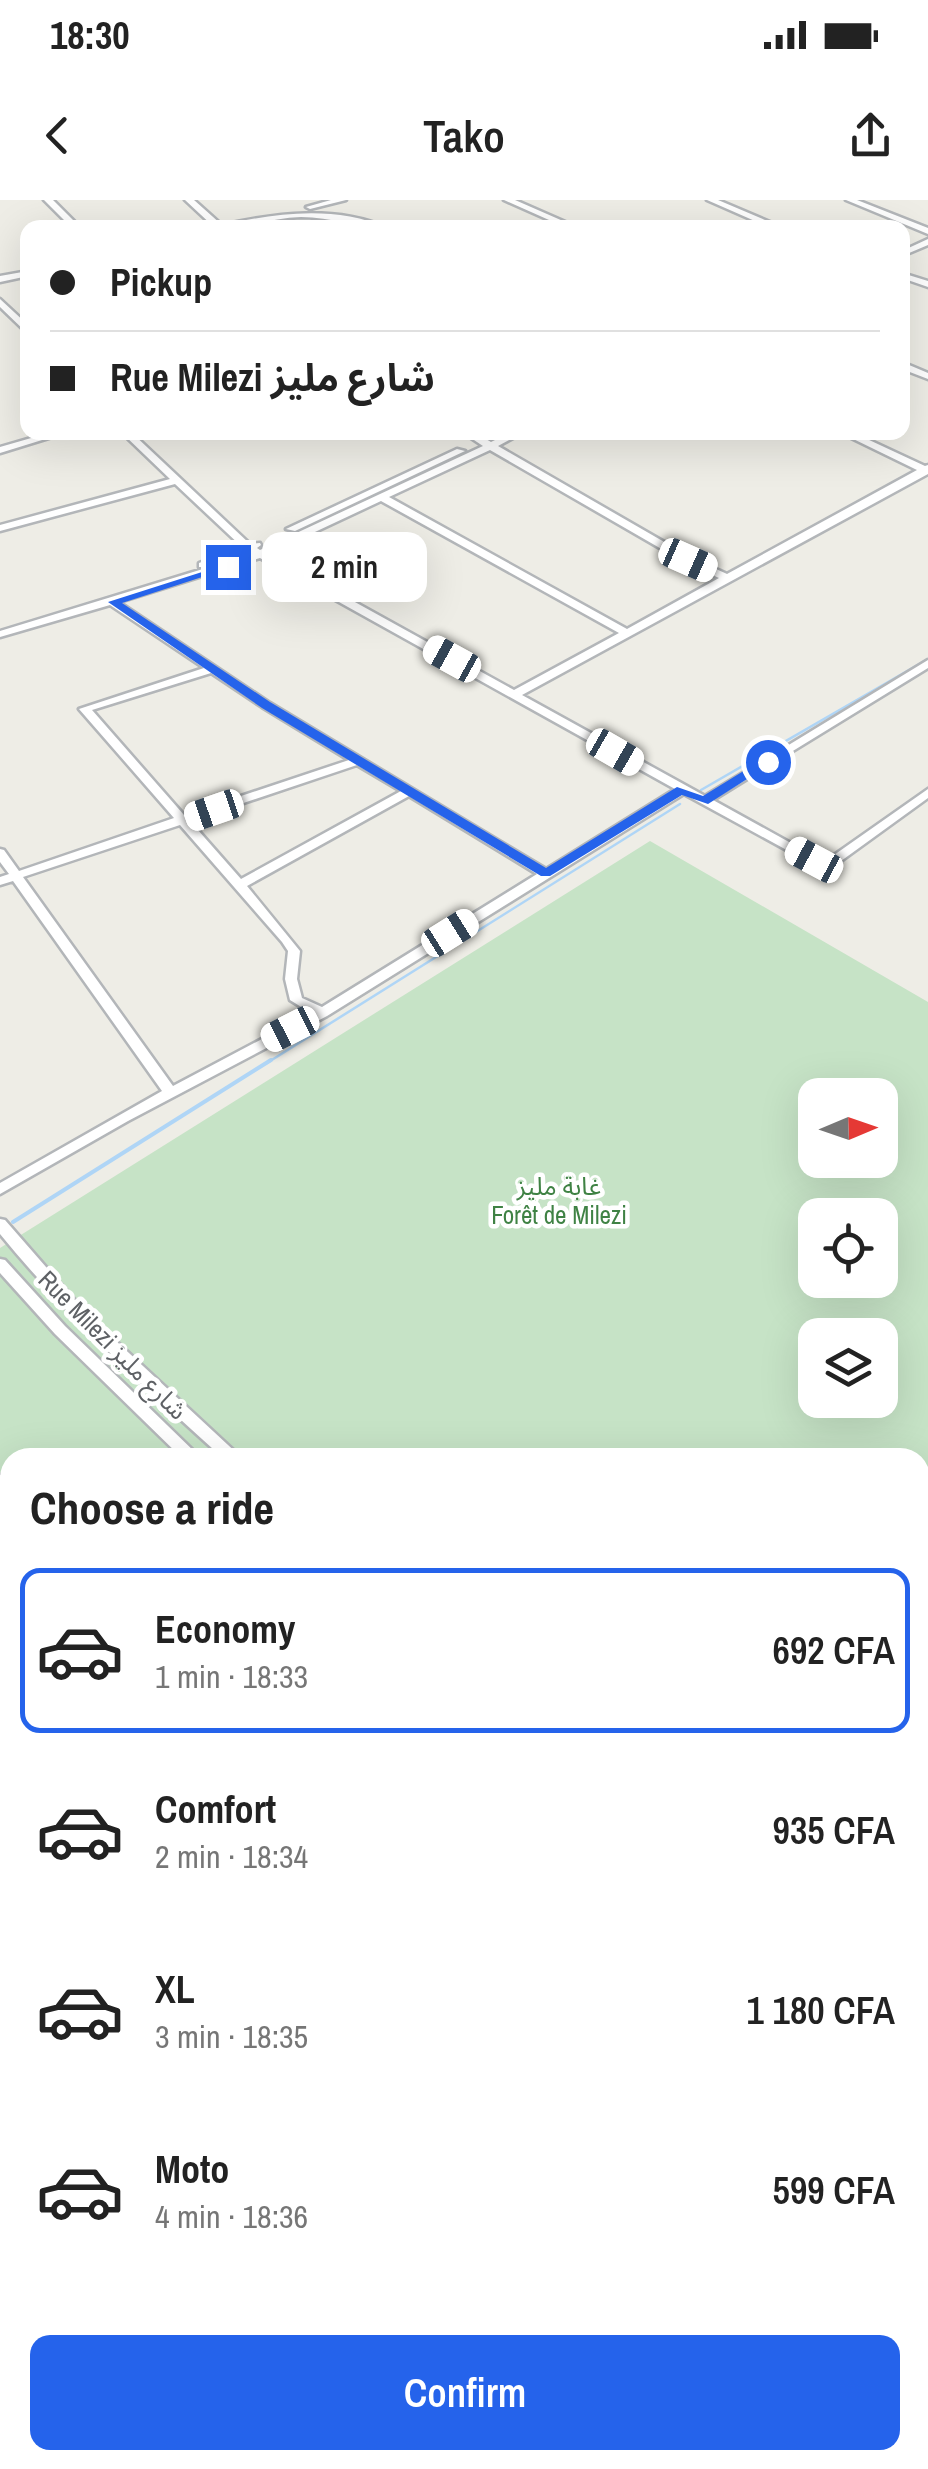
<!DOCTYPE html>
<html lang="en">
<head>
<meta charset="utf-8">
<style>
	body { margin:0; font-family:"Archivo Narrow","Noto Sans Arabic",sans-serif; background:#f2f2f2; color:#222; height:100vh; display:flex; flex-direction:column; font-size:38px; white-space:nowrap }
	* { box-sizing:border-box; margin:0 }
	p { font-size:32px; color:#767676 }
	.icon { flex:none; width:55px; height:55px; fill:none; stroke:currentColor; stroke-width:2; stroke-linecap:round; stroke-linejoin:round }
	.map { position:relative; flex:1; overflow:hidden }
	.sheet { position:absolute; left:0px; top:1248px; width:930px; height:1022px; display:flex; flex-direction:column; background:#fff; border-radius:30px 30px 0 0; box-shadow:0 10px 40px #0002 }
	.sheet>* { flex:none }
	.banner { position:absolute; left:20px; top:20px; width:890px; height:220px; border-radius:20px; box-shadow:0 10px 40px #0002; display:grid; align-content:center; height:220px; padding:0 30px; background:#fff }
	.needle { width:65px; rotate:88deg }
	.controls { position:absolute; left:798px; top:878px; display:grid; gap:20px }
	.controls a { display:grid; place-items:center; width:100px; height:100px; border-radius:20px; background:#fff; box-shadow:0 10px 40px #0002; font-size:50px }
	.end { position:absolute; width:45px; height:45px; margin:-22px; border:12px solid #2563eb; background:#fff; box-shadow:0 0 0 5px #fff }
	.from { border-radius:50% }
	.bubble { position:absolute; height:70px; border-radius:20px; background:#fff; box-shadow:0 10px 40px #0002; font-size:32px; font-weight:600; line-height:70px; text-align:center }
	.car { position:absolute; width:30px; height:60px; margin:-30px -15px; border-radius:12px; box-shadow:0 0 8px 2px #0007; background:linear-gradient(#fff 24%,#345 0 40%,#fff 0 76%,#345 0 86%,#fff 0) }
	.banner b { display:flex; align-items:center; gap:35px; height:95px; font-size:38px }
	.banner b+b { border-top:2px solid #e0e0e0 }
	.banner i { width:25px; height:25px; background:#222 }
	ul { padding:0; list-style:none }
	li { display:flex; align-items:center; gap:30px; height:165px; margin:0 20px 15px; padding:0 10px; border:5px solid transparent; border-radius:20px }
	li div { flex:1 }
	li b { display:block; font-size:38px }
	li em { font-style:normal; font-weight:600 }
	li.on { border-color:#2563eb }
	li>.icon { width:90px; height:90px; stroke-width:1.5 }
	h2 { padding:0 30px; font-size:45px; line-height:120px }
	.button { display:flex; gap:20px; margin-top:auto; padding:20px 30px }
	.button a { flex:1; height:115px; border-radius:20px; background:#2563eb; color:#fff; font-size:40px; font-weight:600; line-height:115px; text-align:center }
	.status { display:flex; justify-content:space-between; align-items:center; height:70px; padding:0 50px; background:#fff; direction:ltr }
	.status svg { height:28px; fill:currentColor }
	header { display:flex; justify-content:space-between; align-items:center; height:130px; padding:0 30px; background:#fff; font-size:45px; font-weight:600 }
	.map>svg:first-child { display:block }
</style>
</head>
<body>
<div class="status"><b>18:30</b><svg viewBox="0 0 49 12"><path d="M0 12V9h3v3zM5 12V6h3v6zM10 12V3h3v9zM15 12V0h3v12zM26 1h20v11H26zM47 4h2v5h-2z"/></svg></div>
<header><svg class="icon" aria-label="back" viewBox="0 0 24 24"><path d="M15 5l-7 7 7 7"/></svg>Tako<svg class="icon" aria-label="share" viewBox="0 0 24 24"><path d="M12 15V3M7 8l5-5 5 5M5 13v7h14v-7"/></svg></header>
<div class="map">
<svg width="928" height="2269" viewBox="0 0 928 2269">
	<rect width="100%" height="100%" fill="#eeede6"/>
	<!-- industrial -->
	<path fill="#dddcd8" d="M920 1929 928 1936V2269H409L417 2260H920Z"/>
	<!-- green -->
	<path fill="#c6e3c6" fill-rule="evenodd" d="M650 641 928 802V1455L920 1460V1258H10V2017L0 2012V1048ZM815 895H880V960H815ZM815 1015H880V1080H815ZM815 1135H880V1200H815Z"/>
	<!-- water -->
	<path fill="#afd5f6" d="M0 2067 10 2078V2260H150L159 2269H0Z"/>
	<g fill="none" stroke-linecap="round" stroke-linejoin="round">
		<!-- stream-far1 -->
		<path stroke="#afd5f6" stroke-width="2.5" d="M701 590 928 459
			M267 863 680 604"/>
		<!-- stream -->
		<path stroke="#afd5f6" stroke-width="4" d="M13 1022 271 860"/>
		<!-- minor casing -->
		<g stroke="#b3b6b9" stroke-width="5">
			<path id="minor" d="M44 0H53L81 28H72Z
				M185 0H194L222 25C277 13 334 5 388 28 359 28 331 17 301 17 272 18 244 28 215 28Z
				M331 0H346L310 9 306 7Z
				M504 0H515L579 28H567Z
				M707 0H718L784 28H771Z
				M846 0H857L928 28V34Z
				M928 39V45L902 56V51Z
				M28 71V76L0 82V76Z
				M902 73 928 81V87L902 78Z
				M0 99 28 125V134L0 107Z
				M902 162 928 173V179L902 169Z
				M52 232H68L0 253V247Z
				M121 232H131L250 344 260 343 261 345 257 348 260 350 483 246 462 232H474L491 242 511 232H524L498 246 692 358 727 374 917 270 839 232H852L925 266 928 265V274L522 495 705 596 928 460V468L713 600 816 657 834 655 928 589V598L841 661 814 665 684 594 327 816 128 921 0 994V983L162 891 13 681 0 685V677L9 674 0 662V649L4 650 19 671 174 618 79 509 204 468 110 405 0 437V431L252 354 248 352 207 367H199V363L242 347 175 284 0 331V325L170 279ZM490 250 684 362 719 378 627 429 389 297ZM381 301 619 433 514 490 268 354ZM260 358 675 589 546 669 270 503 119 402ZM211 473 262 507 349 560 184 615 92 510ZM357 565 401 591 241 679 190 621ZM409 596 537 674 322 807 302 798 297 779 300 751 247 686ZM180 625 282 742 288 751 285 779 290 800 311 813 173 886 23 677Z
				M457 249 465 251 295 331 286 329Z
				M0 1019 5 1020 87 1114 242 1258H223C144 1187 67 1116 0 1034Z
				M0 1059 5 1060 65 1126 201 1258H182L55 1134 0 1073Z
				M0 1275 10 1276V1288L0 1287Z
				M928 1475V1491L920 1494V1478Z
				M928 1674V1694L920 1698V1678Z
				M920 1846 928 1849V1871L920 1868Z
				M920 1881 928 1885V1908L920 1904Z
				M375 2260H401L397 2269H371Z"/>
		</g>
		<!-- minor -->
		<use href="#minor" fill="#fff" fill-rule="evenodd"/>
	</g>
	<!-- route -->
	<path fill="#2563eb" d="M224 365 233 367 122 403 270 502 546 668 677 587 703 596 763 559 774 562 708 604 682 595 550 676H541L262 508 108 402Z"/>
	<g text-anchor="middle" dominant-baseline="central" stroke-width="9" stroke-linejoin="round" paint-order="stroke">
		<!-- park labels -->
		<g font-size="25" fill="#3f8244" stroke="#fff">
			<text x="559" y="986">غابة مليز<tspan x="559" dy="29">Forêt de Milezi</tspan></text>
		</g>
		<!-- street labels -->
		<g font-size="25" fill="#5e6165" stroke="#fff">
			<text transform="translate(113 1145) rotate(45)">Rue Milezi شارع مليز</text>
		</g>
	</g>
</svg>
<div class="controls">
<a><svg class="needle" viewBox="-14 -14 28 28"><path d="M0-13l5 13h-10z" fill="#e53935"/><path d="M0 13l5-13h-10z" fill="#767676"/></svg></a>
<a><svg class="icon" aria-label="locate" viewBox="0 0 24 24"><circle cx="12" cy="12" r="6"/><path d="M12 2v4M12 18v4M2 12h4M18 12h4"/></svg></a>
<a><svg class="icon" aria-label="layers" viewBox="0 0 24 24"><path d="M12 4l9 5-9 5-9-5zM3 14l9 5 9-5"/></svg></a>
</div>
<i class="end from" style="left:768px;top:562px"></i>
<i class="end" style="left:228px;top:367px"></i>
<div class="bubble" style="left:262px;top:332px;width:165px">2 min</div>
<i class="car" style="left:688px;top:360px;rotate:114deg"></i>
<i class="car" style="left:452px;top:459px;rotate:299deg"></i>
<i class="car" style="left:615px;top:552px;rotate:120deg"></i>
<i class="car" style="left:214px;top:610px;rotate:251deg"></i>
<i class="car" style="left:814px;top:660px;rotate:298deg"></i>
<i class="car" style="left:450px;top:733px;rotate:58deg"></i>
<i class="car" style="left:290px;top:829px;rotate:243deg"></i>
<div class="banner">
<b><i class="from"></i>Pickup</b>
<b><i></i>Rue Milezi شارع مليز</b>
</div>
<section class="sheet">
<h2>Choose a ride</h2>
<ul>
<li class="on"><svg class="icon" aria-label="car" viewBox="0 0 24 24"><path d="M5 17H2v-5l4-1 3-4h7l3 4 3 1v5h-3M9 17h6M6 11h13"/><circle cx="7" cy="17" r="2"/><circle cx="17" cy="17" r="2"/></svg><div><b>Economy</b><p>1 min · 18:33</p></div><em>692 CFA</em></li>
<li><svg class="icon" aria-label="car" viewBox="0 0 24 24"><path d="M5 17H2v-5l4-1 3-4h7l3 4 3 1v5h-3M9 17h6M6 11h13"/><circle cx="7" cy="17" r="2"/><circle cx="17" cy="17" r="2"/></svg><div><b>Comfort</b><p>2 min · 18:34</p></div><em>935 CFA</em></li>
<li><svg class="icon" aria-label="car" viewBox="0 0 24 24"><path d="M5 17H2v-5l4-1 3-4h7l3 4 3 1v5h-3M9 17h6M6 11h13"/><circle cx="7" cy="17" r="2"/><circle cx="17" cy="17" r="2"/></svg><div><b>XL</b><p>3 min · 18:35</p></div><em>1 180 CFA</em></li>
<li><svg class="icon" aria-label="car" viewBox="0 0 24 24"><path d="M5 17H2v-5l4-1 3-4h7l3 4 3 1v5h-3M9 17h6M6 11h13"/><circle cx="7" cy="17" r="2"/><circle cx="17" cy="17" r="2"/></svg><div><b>Moto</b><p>4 min · 18:36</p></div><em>599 CFA</em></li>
</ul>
<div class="button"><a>Confirm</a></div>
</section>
</div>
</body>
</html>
